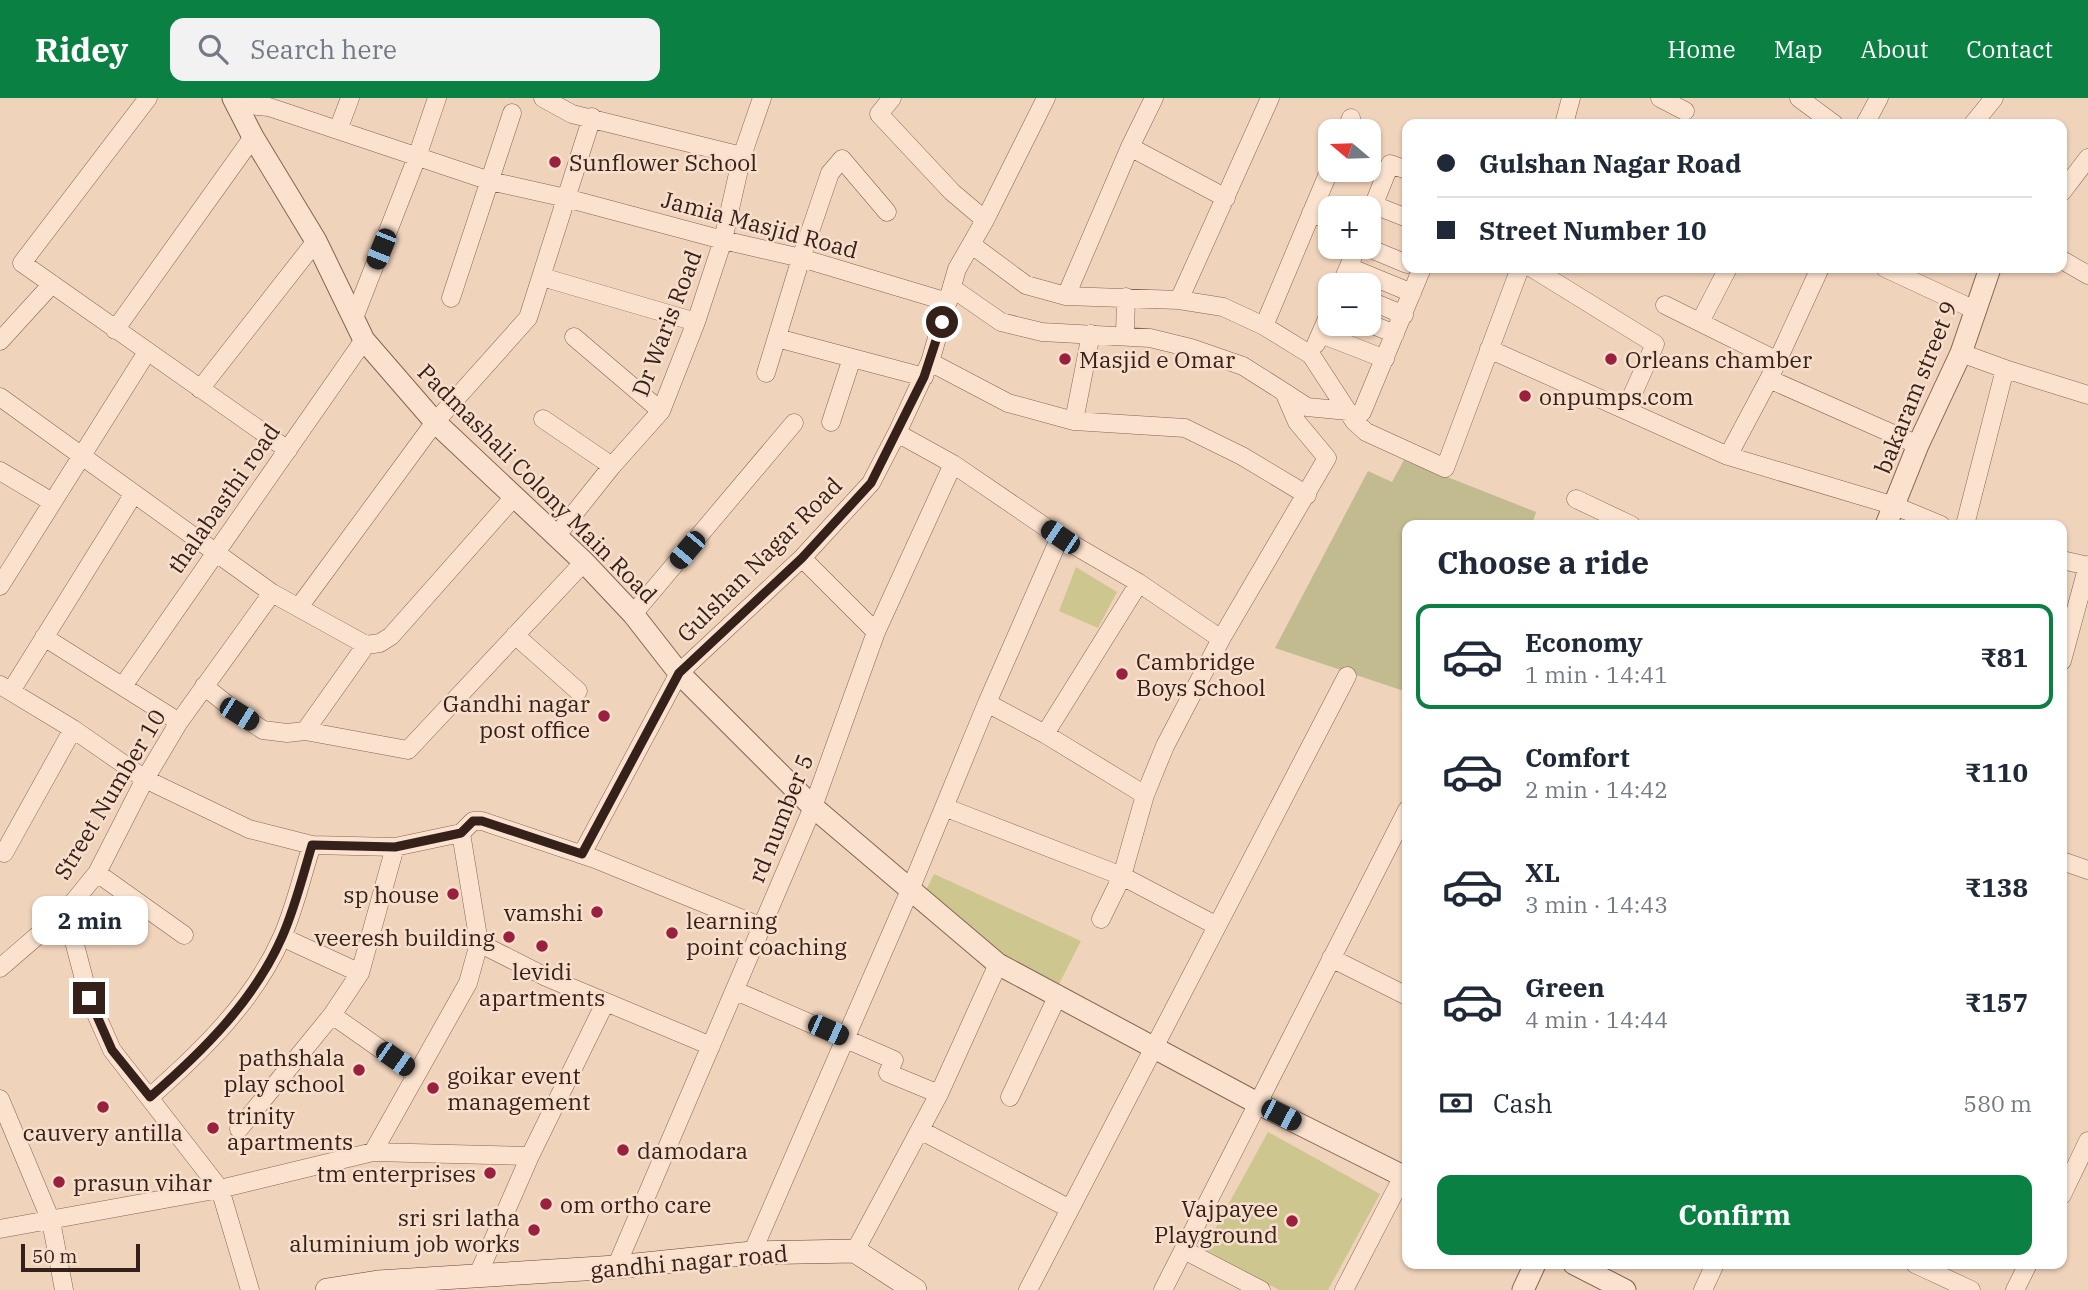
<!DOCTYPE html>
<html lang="en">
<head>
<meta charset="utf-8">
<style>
	body { margin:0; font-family:"IBM Plex Serif",serif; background:#f2f2f3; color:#1f2937; height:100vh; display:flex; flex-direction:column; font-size:26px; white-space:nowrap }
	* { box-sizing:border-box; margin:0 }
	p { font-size:23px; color:#747a83 }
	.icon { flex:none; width:38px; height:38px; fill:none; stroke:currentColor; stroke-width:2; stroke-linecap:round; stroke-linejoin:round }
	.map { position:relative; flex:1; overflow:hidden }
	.sheet { position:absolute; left:1402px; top:422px; width:665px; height:749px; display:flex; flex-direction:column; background:#fff; border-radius:14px; box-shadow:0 2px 5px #0004 }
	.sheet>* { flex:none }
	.top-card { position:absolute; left:1402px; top:21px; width:665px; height:154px; border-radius:14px; box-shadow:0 2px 5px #0004; display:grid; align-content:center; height:154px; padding:0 35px; background:#fff }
	.needle { width:46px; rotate:289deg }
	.tools { position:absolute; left:1318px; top:21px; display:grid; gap:14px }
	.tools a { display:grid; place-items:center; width:63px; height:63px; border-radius:14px; background:#fff; box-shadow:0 2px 5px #0004; font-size:35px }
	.scale { position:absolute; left:21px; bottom:18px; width:119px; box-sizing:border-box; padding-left:7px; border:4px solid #35211a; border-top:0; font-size:19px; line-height:24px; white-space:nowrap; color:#35211a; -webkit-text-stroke:5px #f7dfcb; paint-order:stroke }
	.end { position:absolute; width:32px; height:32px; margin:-16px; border:9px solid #35211a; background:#fff; box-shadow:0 0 0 4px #fff }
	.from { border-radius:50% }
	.bubble { position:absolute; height:49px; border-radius:14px; background:#fff; box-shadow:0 2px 5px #0004; font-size:23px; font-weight:800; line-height:49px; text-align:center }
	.car { position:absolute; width:21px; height:42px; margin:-21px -10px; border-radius:9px; box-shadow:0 0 5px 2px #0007; background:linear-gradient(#222 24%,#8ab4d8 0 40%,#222 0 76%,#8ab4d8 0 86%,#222 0) }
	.top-card b { display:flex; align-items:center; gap:24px; height:66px; font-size:26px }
	.top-card b+b { border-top:2px solid #e0e1e3 }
	.top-card i { width:18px; height:18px; background:#1f2937 }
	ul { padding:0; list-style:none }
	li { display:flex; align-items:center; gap:21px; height:105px; margin:0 14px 10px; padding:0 21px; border:4px solid transparent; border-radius:14px }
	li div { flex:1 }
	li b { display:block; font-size:26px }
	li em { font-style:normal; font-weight:800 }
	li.current { border-color:#0b8043 }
	li>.icon { width:63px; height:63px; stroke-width:1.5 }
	h2 { padding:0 35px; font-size:32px; line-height:84px }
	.pay { display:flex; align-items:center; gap:18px; height:77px; padding:0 35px; font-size:26px }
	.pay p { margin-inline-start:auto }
	.action { display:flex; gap:14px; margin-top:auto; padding:14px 35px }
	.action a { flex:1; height:80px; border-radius:14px; background:#0b8043; color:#fff; font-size:28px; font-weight:800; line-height:80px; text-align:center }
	header { display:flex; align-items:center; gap:42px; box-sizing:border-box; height:98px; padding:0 35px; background:#0b8043; color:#fff }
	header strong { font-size:33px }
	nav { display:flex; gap:38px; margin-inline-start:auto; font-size:24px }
	.search { width:490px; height:63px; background:#f2f2f3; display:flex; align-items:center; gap:18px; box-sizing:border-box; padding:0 24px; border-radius:14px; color:#747a83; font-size:26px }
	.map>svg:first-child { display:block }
</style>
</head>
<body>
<header>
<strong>Ridey</strong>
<div class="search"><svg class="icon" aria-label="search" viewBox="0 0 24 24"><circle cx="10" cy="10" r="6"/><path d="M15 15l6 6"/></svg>Search here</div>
<nav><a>Home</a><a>Map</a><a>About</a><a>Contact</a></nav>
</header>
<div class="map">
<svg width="2088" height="1192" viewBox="0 0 2088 1192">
	<rect width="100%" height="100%" fill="#f0d3bb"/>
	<!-- green -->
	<path fill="#cec68f" d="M1076 469 1117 494 1098 530 1059 513Z
		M934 776 1081 843 1057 890 997 860 926 792Z
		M1268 1034 1380 1096 1328 1192H1279L1204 1151Z"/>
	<!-- cemetery -->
	<path fill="#c1bb8f" d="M1404 362 1536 414 1532 427H1407V594L1275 550 1368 373 1392 384Z"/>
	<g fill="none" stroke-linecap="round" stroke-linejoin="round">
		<!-- minor casing -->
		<g stroke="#876354" stroke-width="19">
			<path id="minor" d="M148 0 22 165 288 352
				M543 0 572 16 742 58
				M892 0 879 16 952 94 985 122
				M1660 0 1685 13
				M1799 0 1834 26
				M237 6 269 9 490 83 566 100 723 142 801 160 948 204
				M1564 26 1571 0
				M1865 26 1879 0
				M1973 26 1994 0
				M338 32 350 0
				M1346 33 1351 20
				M1130 49 1226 100
				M2062 94 2088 60
				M1374 107 1407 120
				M1311 115 1330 123
				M1368 121 1390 66 1407 72
				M972 147 1026 187 1066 198 1179 202 1223 209 1264 228 1311 257 1354 323 1366 334 1445 370 1520 170
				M1366 149 1407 166
				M2062 162 2088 177
				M1349 169 1412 195
				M1532 170 1655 246 1626 311
				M1885 170 1975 212
				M542 179 696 224
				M1341 187 1357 149
				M952 190 1001 224 1042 234 1150 240 1191 250 1243 268 1284 294 1297 324 1327 360 1221 541 1165 648 1145 697 1122 778 1101 821
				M1066 198 1130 49 1154 0
				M451 200 512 15
				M1179 202 1270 0
				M1368 202 1404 217
				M1665 207 1776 262
				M354 220 417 59 437 0
				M1700 224 1728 170
				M1368 225 1395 236
				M1264 228 1330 71
				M115 232 253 39
				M1321 236 1385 261
				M1125 237 1126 199
				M574 239 661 313
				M777 240 924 279
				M0 243 52 186
				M1316 246 1330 214
				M1489 251 1728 358 1895 408 1941 427
				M1961 255 2005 271 2088 297
				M930 264 1008 305 1074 323 1185 330 1242 358 1307 397
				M766 275 801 160 830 75 842 61 887 114
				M1769 281 1918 347
				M200 291 316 143
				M1284 294 1307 309 1348 313
				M0 299 272 495 366 547 380 545 391 538 514 399
				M543 321 612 368
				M1074 323 1091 236
				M1354 323 1362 314 1422 170
				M831 324 852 260
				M897 335 953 366 1060 439 1139 485 1221 541
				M1728 358 1769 281 1820 170
				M0 373 52 404
				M1576 401 1631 427
				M1965 427 2005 271
				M557 437 612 368 661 313 696 224 723 142 742 58 762 0
				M802 460 876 534
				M2062 462 2088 468
				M0 488 147 254
				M299 509 435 324 528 220 592 19
				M633 516 794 325
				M515 537 578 593
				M44 539 179 624
				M2062 563 2088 467
				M0 587 73 631 145 681 249 731 312 747 395 749 461 735 473 723H482L595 761 762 829
				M123 588 364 242
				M204 588 239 616 263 632 287 635 305 633 408 652 584 464
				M11 593 133 397
				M987 605 1045 636 1145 697
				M305 633 366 547
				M1045 636 1139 485
				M944 709 1122 778 1217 828
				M4 755 73 631
				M582 756 679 575 802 460 871 385 897 335 930 264 957 171 985 122 1046 0
				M2062 763 2088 772
				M97 775 184 837
				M66 813 89 900 112 952 220 1091 250 1192
				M282 839 360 875
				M479 845 546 879 711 948
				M1331 860 1407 898
				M0 870 66 813 97 775 145 681 179 624 272 495
				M736 893 894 962 888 975 939 996
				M332 917 416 976
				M150 999C202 953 254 903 282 839 295 810 302 777 312 747
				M1010 999 1058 897
				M0 1001 51 1123 64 1192
				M239 1031 332 917 360 875 395 749
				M920 1032 1070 1111
				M373 1054 530 1058
				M2062 1097 2088 1043
				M0 1131 220 1091 373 1054 468 885 479 845 461 735
				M1184 1152 1261 1192
				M855 1153 939 996 998 866
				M752 1155 910 792 987 605 1060 439
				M1915 1166 1971 1192
				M616 1169 813 709 876 534 953 366
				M477 1179 530 1058 605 905
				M1028 1192 1347 578
				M1163 1192 1407 712
				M1344 1192 1403 1078
				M1703 1192 1715 1166
				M2015 1192 2028 1166"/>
		</g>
		<!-- tertiary casing -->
		<g stroke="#876354" stroke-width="23">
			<path id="tertiary" d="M233 0 253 39 316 143 364 242 435 324 584 464 633 516 679 575 813 709 998 866 1259 1006 1407 1080
				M1886 427 1918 347 1961 255 1990 170
				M1574 1166 1625 1192
				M1523 1192 1535 1166"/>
		</g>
		<!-- secondary casing -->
		<g stroke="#694438" stroke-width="24">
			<path id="secondary" d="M327 1192 378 1184 616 1169 752 1155 855 1153 915 1192"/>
		</g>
		<!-- minor -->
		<use href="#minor" stroke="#fae2ce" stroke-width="18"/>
		<!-- tertiary -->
		<use href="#tertiary" stroke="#fae2ce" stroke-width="21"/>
		<!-- secondary -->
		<use href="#secondary" stroke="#fae2ce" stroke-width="23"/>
	</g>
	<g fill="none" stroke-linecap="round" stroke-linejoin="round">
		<!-- route -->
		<path stroke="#35211a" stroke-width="9" d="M89 900 112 952 150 999C202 954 254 903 282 839 295 810 303 777 312 747L395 749 461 735 473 723H482L582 756 679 575 802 460 871 385 924 279 942 224"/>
	</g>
	<!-- markers -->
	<g fill="#99213f" stroke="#f7dfcb" stroke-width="2.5">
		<circle cx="555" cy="64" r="7"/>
		<circle cx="1065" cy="261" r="7"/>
		<circle cx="1611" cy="261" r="7"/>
		<circle cx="1525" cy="298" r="7"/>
		<circle cx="1122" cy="576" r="7"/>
		<circle cx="604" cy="618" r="7"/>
		<circle cx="453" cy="796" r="7"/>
		<circle cx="597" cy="814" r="7"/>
		<circle cx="672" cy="835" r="7"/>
		<circle cx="509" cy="839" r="7"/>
		<circle cx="542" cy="848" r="7"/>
		<circle cx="359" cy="972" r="7"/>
		<circle cx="433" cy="990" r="7"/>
		<circle cx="103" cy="1009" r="7"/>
		<circle cx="213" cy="1030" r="7"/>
		<circle cx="623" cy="1052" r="7"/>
		<circle cx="490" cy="1075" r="7"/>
		<circle cx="59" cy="1084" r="7"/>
		<circle cx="546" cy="1106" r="7"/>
		<circle cx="1292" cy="1123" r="7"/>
		<circle cx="534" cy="1132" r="7"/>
	</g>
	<g text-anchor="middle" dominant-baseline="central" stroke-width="5" stroke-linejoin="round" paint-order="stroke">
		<!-- poi labels -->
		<g font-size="23" fill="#35211a" stroke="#f7dfcb" text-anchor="start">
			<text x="569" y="64">Sunflower School</text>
			<text x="1079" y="261">Masjid e Omar</text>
			<text x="1625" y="261">Orleans chamber</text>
			<text x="1539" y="298">onpumps.com</text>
			<text x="1136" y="563">Cambridge<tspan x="1136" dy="26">Boys School</tspan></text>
			<text x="590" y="605" text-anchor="end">Gandhi nagar<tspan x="590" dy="26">post office</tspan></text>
			<text x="439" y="796" text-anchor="end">sp house</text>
			<text x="583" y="814" text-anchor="end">vamshi</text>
			<text x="686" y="822">learning<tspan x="686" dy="26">point coaching</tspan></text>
			<text x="495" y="839" text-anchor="end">veeresh building</text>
			<text x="542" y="873" text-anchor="middle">levidi<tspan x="542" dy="26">apartments</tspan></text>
			<text x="345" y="959" text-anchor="end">pathshala<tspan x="345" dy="26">play school</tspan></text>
			<text x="447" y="977">goikar event<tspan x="447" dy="26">management</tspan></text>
			<text x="227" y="1017">trinity<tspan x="227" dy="26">apartments</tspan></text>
			<text x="103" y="1034" text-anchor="middle">cauvery antilla</text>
			<text x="637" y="1052">damodara</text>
			<text x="476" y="1075" text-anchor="end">tm enterprises</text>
			<text x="73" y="1084">prasun vihar</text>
			<text x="560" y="1106">om ortho care</text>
			<text x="1278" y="1110" text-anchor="end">Vajpayee<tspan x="1278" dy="26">Playground</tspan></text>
			<text x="520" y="1119" text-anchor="end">sri sri latha<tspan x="520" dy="26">aluminium job works</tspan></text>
		</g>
		<!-- street labels -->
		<g font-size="23" fill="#35211a" stroke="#f7dfcb">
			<text transform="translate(760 126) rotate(15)">Jamia Masjid Road</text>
			<text transform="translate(666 225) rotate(-69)">Dr Waris Road</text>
			<text transform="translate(1915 289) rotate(-68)">bakaram street 9</text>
			<text transform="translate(538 385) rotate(45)">Padmashali Colony Main Road</text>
			<text transform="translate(223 400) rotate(-55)">thalabasthi road</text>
			<text transform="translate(759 461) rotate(-45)">Gulshan Nagar Road</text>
			<text transform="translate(109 696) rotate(-59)">Street Number 10</text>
			<text transform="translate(780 720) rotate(-68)">rd number 5</text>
			<text transform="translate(689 1163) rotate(-5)">gandhi nagar road</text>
		</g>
	</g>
</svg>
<div class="tools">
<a><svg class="needle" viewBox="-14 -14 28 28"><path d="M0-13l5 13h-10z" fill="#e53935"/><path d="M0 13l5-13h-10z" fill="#747a83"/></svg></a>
<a>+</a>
<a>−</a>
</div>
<div class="scale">50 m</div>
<i class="end from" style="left:942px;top:224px"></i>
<i class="end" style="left:89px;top:900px"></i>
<div class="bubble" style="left:32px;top:798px;width:116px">2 min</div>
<i class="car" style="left:381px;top:151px;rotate:202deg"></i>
<i class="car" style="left:1060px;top:439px;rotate:304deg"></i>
<i class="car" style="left:687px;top:452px;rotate:220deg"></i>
<i class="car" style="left:239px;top:616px;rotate:122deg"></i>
<i class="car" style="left:828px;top:932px;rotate:114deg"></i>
<i class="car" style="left:395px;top:961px;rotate:125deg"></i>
<i class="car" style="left:1281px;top:1017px;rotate:117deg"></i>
<div class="top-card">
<b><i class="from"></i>Gulshan Nagar Road</b>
<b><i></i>Street Number 10</b>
</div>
<section class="sheet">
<h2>Choose a ride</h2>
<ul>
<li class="current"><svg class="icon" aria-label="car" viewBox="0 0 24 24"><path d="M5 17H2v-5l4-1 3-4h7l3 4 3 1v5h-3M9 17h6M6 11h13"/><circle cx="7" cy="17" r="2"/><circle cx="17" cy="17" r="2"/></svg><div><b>Economy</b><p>1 min · 14:41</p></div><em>₹81</em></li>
<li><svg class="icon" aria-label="car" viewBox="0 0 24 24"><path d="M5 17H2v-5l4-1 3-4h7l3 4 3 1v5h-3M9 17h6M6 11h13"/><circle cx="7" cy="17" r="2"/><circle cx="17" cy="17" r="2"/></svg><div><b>Comfort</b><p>2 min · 14:42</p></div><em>₹110</em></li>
<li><svg class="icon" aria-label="car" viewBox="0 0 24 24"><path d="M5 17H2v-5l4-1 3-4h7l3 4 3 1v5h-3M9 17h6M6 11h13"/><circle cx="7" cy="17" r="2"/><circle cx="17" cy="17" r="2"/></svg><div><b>XL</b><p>3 min · 14:43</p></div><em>₹138</em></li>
<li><svg class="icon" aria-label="car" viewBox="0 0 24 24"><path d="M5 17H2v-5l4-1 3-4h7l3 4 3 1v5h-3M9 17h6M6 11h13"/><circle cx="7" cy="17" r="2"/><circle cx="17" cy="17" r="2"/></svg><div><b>Green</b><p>4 min · 14:44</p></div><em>₹157</em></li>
</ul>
<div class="pay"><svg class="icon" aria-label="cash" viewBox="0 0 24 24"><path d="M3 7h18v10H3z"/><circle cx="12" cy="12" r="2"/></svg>Cash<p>580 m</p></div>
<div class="action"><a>Confirm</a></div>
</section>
</div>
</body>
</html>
